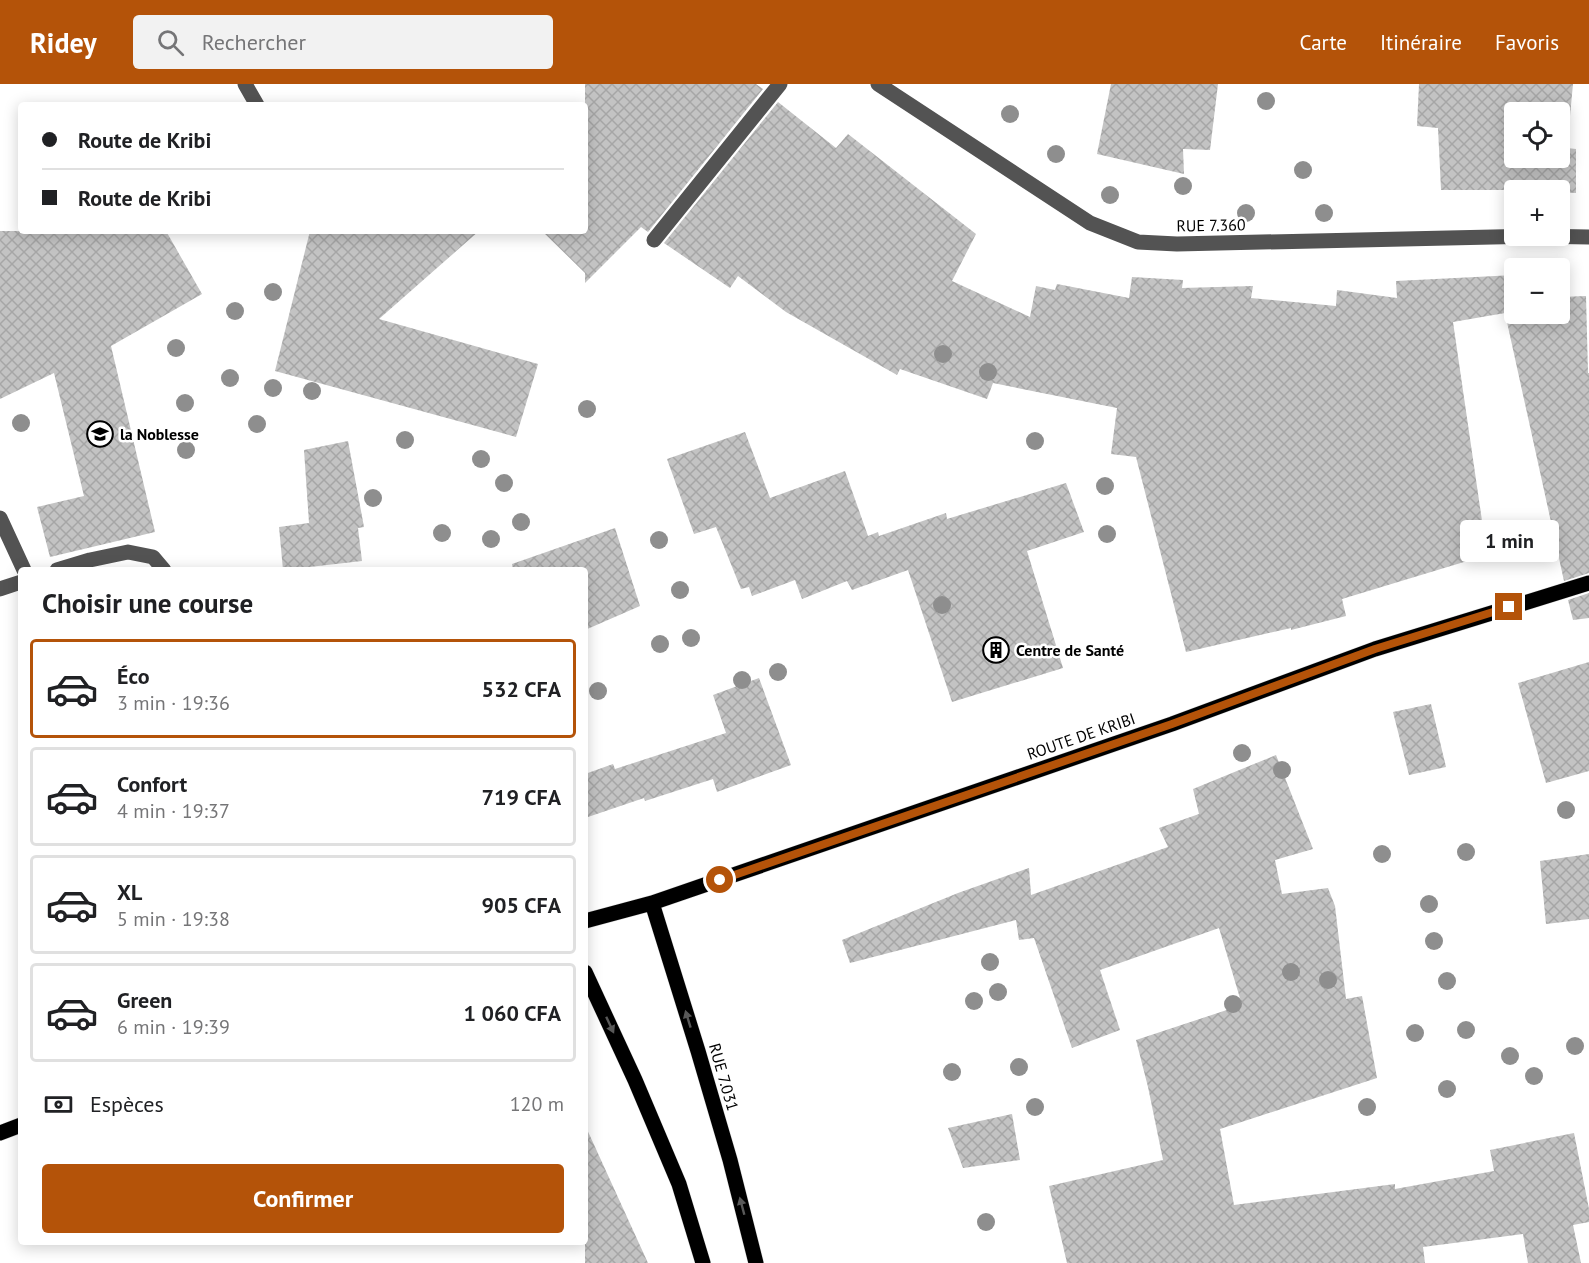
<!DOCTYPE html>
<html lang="fr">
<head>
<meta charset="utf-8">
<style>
	body { margin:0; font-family:"PT Sans",sans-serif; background:#f2f2f2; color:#202124; height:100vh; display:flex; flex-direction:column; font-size:22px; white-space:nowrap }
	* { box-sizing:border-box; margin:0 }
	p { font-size:20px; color:#757577 }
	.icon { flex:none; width:33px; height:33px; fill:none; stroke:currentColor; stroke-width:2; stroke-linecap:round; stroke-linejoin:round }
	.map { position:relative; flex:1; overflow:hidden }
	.sheet { position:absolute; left:18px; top:483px; width:570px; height:678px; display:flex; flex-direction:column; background:#fff; border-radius:6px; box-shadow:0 3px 15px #0003 }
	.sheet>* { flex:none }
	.hud { position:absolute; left:18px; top:18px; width:570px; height:132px; border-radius:6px; box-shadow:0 3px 15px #0003; display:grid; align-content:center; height:132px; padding:0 24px; background:#fff }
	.buttons { position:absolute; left:1504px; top:18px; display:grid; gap:12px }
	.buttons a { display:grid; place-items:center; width:66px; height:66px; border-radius:6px; background:#fff; box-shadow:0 3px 15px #0003; font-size:30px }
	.end { position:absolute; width:27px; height:27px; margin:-14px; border:8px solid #b45309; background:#fff; box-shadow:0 0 0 3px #fff }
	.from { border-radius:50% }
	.bubble { position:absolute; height:42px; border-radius:6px; background:#fff; box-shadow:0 3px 15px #0003; font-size:20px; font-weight:600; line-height:42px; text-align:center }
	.hud b { display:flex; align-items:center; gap:21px; height:57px; font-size:22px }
	.hud b+b { border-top:2px solid #e0e0e0 }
	.hud i { width:15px; height:15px; background:#202124 }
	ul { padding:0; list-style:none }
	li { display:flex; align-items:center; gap:18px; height:99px; margin:0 12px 9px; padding:0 12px; border:3px solid #e0e0e0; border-radius:6px }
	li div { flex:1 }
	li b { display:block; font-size:22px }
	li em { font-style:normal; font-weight:600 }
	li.on { border-color:#b45309 }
	li>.icon { width:54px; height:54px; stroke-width:1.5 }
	h2 { padding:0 24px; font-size:27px; line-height:72px }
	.pay { display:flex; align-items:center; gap:15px; height:66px; padding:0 24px; font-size:22px }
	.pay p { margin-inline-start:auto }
	.action { display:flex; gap:12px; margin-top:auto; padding:12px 24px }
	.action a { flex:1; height:69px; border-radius:6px; background:#b45309; color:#fff; font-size:24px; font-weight:600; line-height:69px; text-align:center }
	header { display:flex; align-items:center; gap:36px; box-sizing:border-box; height:84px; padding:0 30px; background:#b45309; color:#fff }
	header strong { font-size:28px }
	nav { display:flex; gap:33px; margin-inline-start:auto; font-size:21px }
	.search { width:420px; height:54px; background:#f2f2f2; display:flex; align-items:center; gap:15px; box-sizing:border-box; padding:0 21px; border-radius:6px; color:#757577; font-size:22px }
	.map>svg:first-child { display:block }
</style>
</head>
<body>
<header>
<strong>Ridey</strong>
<div class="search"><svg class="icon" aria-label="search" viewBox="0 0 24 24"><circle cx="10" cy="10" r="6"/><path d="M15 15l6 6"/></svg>Rechercher</div>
<nav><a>Carte</a><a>Itinéraire</a><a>Favoris</a></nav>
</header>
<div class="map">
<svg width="1589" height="1179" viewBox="0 0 1589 1179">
	<defs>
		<pattern id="building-cross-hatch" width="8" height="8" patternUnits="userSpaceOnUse" patternTransform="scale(1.5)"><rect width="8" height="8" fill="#c3c3c3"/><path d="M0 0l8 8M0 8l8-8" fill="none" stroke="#a6a6a6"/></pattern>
	</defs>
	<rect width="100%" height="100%" fill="#fff"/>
	<!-- building -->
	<path fill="url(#building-cross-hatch)" fill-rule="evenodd" d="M585 0H756L763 5 648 148 641 143 585 199V189L542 147H585Z
		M1111 0H1218L1210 66 1183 65 1184 90 1097 70Z
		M1419 0H1573L1567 64 1576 65V109L1560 108V106H1441L1438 44 1417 42ZM1515 28H1560V74H1515Z
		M778 18 836 64 848 50 976 150 952 197 1030 233 1036 202 1055 206 1057 200 1129 214 1132 193 1183 196 1182 204 1253 202 1251 214 1336 222 1337 206 1397 214 1396 197 1515 191V230H1560V213L1586 212 1588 289H1589V489L1564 497 1505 229 1453 238 1487 471 1342 515 1346 532 1291 546V544L1186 568 1136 373 1111 370 1117 324 993 299 987 315 900 285 897 291 786 228 738 192 730 204 664 159Z
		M0 147H166L202 210 111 262 155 448 50 473 37 423 84 412 54 289 0 315Z
		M310 147H479L379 235 538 280 516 353 275 287Z
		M745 348 770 414 845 387 868 452 878 448 879 452 946 429 947 435 1066 399 1084 448 1027 467 1063 584 952 618 908 486 852 506 847 497 802 515 795 496 752 512 749 503 741 505 716 443 694 450 667 375Z
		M348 357 364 443 358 444 362 477 283 486 279 443 309 439 304 366Z
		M615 444 640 522 585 546V486H513L512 480Z
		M1589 509V534L1573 536 1568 516Z
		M1589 578V687L1546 699 1518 599Z
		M759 594 791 681 717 708 713 695 645 717 644 714 585 734V690L613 680 615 685 726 649 713 611Z
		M1431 620 1446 683 1409 691 1393 628Z
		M1276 671 1313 765 1275 776 1282 810 1328 804 1335 822 1346 915 1362 912 1377 994 1220 1045 1234 1121 1395 1100V1105L1494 1087 1490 1066 1574 1049 1589 1125V1138L1573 1141 1581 1179H1528L1523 1150 1423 1163 1425 1179H1067L1049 1102 1163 1076 1148 1003 1136 956 1242 921 1219 844 1100 886 1120 946 1072 964 1034 854 1019 856 1016 836 850 879 842 856 958 809 1029 784 1031 811 1168 763 1159 744 1199 730 1193 705Z
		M1589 770V835L1546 840 1540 777Z
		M1012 1030 1020 1076 963 1084 948 1044Z
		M585 1041 648 1179H585Z"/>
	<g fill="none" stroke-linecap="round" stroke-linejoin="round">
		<!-- major casing -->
		<g stroke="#dbdbdb" stroke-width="16">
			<path id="major" d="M652 819 698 967 730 1076 756 1179
				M585 837 652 819 1172 640 1375 565 1589 499
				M585 888 635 996 679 1100 703 1179
				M0 1049 21 1041"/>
		</g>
		<!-- minor -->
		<path stroke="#535353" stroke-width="15" d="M245 0 257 21
			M878 0 1090 139 1138 158 1177 160 1534 152 1589 153
			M654 156 780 0
			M0 434 24 486
			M57 486 90 476 128 468 153 473 164 486
			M0 505 21 498"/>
		<!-- major -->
		<use href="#major" stroke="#000" stroke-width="15"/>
	</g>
	<!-- trees -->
	<g fill="#8e8e8e">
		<circle cx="1266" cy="17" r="9"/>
		<circle cx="1010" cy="30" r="9"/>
		<circle cx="1056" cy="70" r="9"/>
		<circle cx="1303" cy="86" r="9"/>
		<circle cx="1183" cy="102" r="9"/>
		<circle cx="1110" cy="111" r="9"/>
		<circle cx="1246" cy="129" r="9"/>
		<circle cx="1324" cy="129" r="9"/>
		<circle cx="273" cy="208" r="9"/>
		<circle cx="235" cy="227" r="9"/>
		<circle cx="176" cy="264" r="9"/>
		<circle cx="943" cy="270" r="9"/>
		<circle cx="988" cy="288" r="9"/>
		<circle cx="230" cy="294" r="9"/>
		<circle cx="273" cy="304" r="9"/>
		<circle cx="312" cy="307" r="9"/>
		<circle cx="185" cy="319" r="9"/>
		<circle cx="587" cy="325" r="9"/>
		<circle cx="21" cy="339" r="9"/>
		<circle cx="257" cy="340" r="9"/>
		<circle cx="405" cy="356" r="9"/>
		<circle cx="1035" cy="357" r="9"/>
		<circle cx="186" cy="366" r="9"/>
		<circle cx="481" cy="375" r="9"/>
		<circle cx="504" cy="399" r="9"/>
		<circle cx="1105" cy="402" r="9"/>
		<circle cx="373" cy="414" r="9"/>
		<circle cx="521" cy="438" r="9"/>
		<circle cx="442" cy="449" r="9"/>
		<circle cx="1107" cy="450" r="9"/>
		<circle cx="491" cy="455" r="9"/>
		<circle cx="659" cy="456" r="9"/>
		<circle cx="680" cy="506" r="9"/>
		<circle cx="942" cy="521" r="9"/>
		<circle cx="691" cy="554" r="9"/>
		<circle cx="660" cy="560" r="9"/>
		<circle cx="778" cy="588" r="9"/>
		<circle cx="742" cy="596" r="9"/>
		<circle cx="598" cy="607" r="9"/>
		<circle cx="1242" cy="669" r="9"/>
		<circle cx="1282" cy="686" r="9"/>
		<circle cx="1566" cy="726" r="9"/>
		<circle cx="1466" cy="768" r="9"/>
		<circle cx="1382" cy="770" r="9"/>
		<circle cx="1429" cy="820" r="9"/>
		<circle cx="1434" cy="857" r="9"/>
		<circle cx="990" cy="878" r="9"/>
		<circle cx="1291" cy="888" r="9"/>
		<circle cx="1328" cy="896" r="9"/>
		<circle cx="1447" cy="897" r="9"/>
		<circle cx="998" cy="908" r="9"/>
		<circle cx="974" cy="917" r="9"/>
		<circle cx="1233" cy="920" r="9"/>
		<circle cx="1466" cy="946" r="9"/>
		<circle cx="1415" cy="949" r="9"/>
		<circle cx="1575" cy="962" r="9"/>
		<circle cx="1510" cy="972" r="9"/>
		<circle cx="1019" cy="983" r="9"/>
		<circle cx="952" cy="988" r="9"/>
		<circle cx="1534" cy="992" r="9"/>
		<circle cx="1447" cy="1005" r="9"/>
		<circle cx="1035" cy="1023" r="9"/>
		<circle cx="1367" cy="1023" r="9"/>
		<circle cx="986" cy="1138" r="9"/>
	</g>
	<!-- one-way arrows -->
	<defs><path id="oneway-solid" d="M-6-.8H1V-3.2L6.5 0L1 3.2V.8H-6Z" transform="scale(1.5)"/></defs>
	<g fill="#595959">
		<use href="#oneway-solid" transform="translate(688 935) rotate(-107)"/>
		<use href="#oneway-solid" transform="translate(610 941) rotate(65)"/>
		<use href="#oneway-solid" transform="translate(742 1122) rotate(-105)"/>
	</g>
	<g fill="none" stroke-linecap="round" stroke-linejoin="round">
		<!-- route -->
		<path stroke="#b45309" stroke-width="8" d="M720 796 1172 640 1375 565 1509 523"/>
	</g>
	<!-- icons -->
	<defs>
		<g id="school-ring" transform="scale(1.35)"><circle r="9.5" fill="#fff" stroke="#000" stroke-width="1.5"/><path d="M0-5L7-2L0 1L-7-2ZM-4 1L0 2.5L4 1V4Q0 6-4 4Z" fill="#000"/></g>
		<g id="building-ring" transform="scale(1.35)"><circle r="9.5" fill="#fff" stroke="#000" stroke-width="1.5"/><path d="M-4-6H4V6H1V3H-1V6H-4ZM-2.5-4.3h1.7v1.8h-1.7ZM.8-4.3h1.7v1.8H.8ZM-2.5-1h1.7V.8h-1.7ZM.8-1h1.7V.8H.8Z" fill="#000"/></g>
	</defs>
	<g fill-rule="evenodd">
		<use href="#school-ring" x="100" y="350"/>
		<use href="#building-ring" x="996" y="566"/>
	</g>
	<g text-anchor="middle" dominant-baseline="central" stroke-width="5" stroke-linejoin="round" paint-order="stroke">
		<!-- street labels -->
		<g font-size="16" fill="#000" stroke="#fff">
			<text transform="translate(1211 141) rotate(-1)">RUE 7.360</text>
			<text transform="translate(1081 652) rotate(-19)">ROUTE DE KRIBI</text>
			<text transform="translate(724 993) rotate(74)">RUE 7.031</text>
		</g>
		<!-- poi labels -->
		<g font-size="16" font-weight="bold" fill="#000" stroke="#fff" text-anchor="start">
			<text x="120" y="350">la Noblesse</text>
			<text x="1016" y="566">Centre de Santé</text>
		</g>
	</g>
</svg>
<div class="buttons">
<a><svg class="icon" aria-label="locate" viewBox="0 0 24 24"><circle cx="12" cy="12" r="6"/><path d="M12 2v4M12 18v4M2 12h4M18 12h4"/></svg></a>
<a>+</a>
<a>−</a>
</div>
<i class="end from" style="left:720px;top:796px"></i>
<i class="end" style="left:1509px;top:523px"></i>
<div class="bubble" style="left:1460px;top:436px;width:99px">1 min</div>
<div class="hud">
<b><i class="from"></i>Route de Kribi</b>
<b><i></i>Route de Kribi</b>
</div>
<section class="sheet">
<h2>Choisir une course</h2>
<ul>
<li class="on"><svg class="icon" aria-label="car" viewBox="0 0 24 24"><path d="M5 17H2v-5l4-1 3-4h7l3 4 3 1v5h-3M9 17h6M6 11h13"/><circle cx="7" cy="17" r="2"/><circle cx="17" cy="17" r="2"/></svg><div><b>Éco</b><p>3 min · 19:36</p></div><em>532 CFA</em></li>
<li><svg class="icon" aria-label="car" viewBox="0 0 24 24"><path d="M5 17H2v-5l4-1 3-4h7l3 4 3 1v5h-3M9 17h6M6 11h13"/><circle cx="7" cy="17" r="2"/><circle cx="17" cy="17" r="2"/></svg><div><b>Confort</b><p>4 min · 19:37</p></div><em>719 CFA</em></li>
<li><svg class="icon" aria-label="car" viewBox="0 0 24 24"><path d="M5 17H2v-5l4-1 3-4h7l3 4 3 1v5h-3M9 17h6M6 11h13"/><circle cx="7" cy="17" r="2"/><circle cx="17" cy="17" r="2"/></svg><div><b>XL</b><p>5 min · 19:38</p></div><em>905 CFA</em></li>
<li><svg class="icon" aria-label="car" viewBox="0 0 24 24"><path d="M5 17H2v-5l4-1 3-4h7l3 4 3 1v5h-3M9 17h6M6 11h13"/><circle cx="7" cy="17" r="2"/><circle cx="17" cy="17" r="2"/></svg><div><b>Green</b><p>6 min · 19:39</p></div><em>1 060 CFA</em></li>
</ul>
<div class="pay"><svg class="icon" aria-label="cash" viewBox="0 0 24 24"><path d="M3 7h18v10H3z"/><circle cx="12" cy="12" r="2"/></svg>Espèces<p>120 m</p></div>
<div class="action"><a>Confirmer</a></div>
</section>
</div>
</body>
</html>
